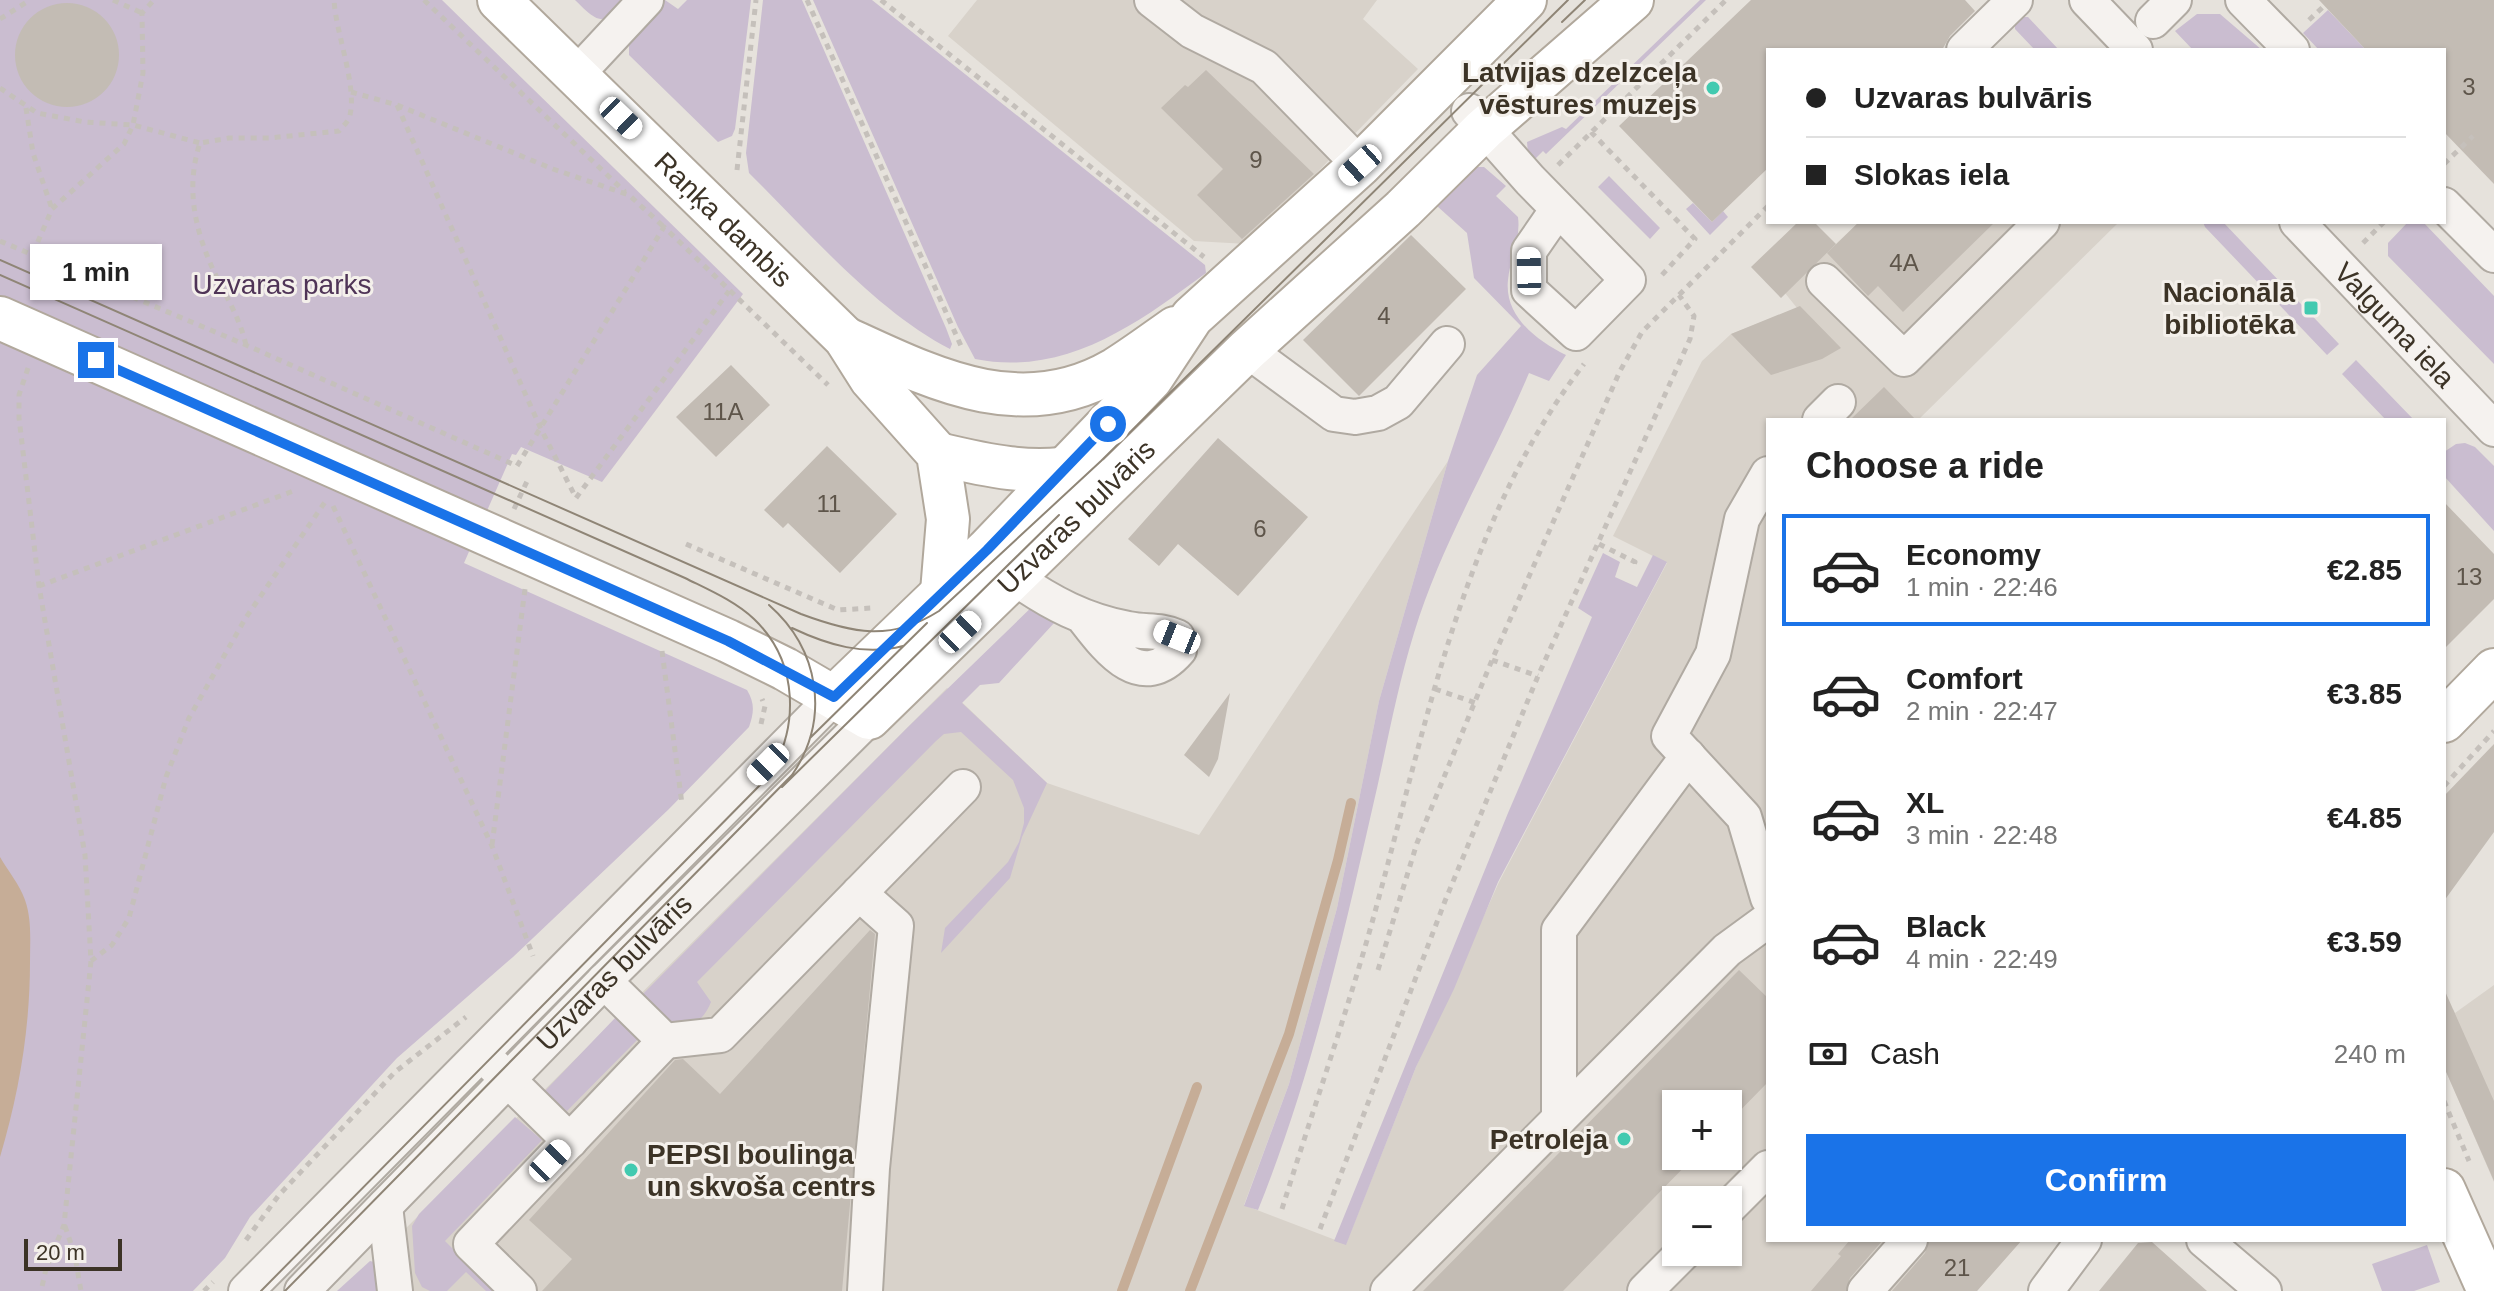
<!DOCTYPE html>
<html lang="en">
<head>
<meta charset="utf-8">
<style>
	body { margin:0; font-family:Helvetica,sans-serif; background:#f6f6f6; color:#222; height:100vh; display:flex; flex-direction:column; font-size:30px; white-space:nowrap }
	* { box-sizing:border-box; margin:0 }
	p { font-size:26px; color:#767676 }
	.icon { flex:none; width:44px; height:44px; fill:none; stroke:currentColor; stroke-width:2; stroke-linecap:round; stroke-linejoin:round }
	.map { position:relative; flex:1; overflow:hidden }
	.panel { position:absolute; left:1766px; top:418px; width:680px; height:824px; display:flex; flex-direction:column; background:#fff; border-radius:0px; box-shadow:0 2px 6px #0004 }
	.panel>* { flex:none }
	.hud { position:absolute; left:1766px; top:48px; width:680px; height:176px; border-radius:0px; box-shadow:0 2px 6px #0004; display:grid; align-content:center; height:176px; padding:0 40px; background:#fff }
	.controls { position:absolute; left:1662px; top:1090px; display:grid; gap:16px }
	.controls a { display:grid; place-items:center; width:80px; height:80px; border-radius:0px; background:#fff; box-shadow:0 2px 6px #0004; font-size:40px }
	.scale { position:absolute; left:24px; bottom:20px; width:98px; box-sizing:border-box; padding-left:8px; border:4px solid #3c3326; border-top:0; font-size:22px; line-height:28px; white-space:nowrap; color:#3c3326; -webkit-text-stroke:6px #f4f0eb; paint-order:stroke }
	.end { position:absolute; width:36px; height:36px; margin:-18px; border:10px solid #1a73e8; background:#fff; box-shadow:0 0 0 4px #fff }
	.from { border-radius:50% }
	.bubble { position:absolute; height:56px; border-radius:0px; background:#fff; box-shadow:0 2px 6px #0004; font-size:26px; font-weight:800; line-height:56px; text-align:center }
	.car { position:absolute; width:24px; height:48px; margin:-24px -12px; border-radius:10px; box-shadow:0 0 6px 2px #0007; background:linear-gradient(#fff 24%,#345 0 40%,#fff 0 76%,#345 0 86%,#fff 0) }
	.hud b { display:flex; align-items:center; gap:28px; height:76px; font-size:30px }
	.hud b+b { border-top:2px solid #e0e0e0 }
	.hud i { width:20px; height:20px; background:#222 }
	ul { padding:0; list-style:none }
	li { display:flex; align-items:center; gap:24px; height:112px; margin:0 16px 12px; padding:0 24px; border:4px solid transparent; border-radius:0px }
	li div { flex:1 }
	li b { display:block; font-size:30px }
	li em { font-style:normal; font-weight:800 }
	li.selected { border-color:#1a73e8 }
	li>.icon { width:72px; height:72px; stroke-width:1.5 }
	h2 { padding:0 40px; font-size:36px; line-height:96px }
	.pay { display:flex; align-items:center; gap:20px; height:88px; padding:0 40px; font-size:30px }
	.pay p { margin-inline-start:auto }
	.button { display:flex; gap:16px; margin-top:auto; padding:16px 40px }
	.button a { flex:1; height:92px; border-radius:0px; background:#1a73e8; color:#fff; font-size:32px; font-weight:800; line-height:92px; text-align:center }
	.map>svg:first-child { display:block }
</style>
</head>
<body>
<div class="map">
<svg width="2494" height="1291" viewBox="0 0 2494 1291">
	<rect width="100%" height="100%" fill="#e6e2dc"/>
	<!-- built -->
	<path fill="#d8d2ca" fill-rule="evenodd" d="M977 0H1377L1363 19 1418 69 1247 244 1194 241 948 36Z
		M1859 222H2119L1918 420H1768V1240H2017L2020 1242 1977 1291H343L947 688 1047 783 1199 835 1448 461 1379 701 1337 908 1289 1084 1244 1205 1346 1244 1416 1067 1499 882 1667 563 1613 536 1702 361 1731 334 1797 308 1785 293ZM1676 1104H1728V1156H1676ZM1676 1200H1728V1252H1676Z
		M2494 985V1182L2444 1067V1012L2453 1009 2455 1013Z"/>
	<!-- green -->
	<path fill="#cabdd0" d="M0 0H442L743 294 602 482 521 447 516 455 512 454 464 563 747 690C755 703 754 713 749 727L669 809 513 957 397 1058 250 1217 225 1258 193 1291H0Z
		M575 0H628C604 27 599 24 575 0Z
		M660 0H665L678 9 687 0H751L735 129 732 136 718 142 629 55V33Z
		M763 0H802L946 328 952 344 950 349C876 311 808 231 749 173L746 153Z
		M813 0H872L1205 265 1206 273C1137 324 1065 377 975 359L958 327Z
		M1700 0H1706L1546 154 1543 151 1532 162 1528 154 1527 142 1562 127 1566 129Z
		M2328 10 2366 50H2319L2303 33Z
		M2197 14H2220L2262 50H2193L2175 31Z
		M2020 17H2028L2059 50H2035L2015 29V21Z
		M1475 167H1484L1506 186 1496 196 1518 217C1521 239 1510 258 1508 280 1504 316 1537 341 1566 355L1549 381 1529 373C1492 461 1442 541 1414 633 1396 691 1386 751 1372 810 1341 946 1310 1081 1258 1210L1244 1206 1289 1084 1337 908 1379 701 1448 461 1477 375 1521 326 1474 278 1467 233 1437 206Z
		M1609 176 1660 228 1650 239 1598 187Z
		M1693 203 1712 222 1723 211 1728 217 1710 235 1686 209Z
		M2203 222H2223L2339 344 2327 355 2205 227Z
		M2408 222H2423L2494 296V364L2388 256V243Z
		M2356 360 2414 420H2386L2342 374Z
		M2465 443 2475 447 2494 466V531L2444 476V452L2456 444Z
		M1603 553 1620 562 1615 577 1637 587 1653 555 1667 562 1498 882 1454 989 1416 1067 1346 1245 1334 1241 1508 813 1592 617 1578 608Z
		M1037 602 1055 622 999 683 980 685 962 703 1047 783 1022 837 1010 878 941 953 945 928 1008 862 1019 842 1024 823V808L1013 780 961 732 944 734 936 741 697 982 711 1002C704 1020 693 1027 675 1027L641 996 908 727Z
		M616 1017 639 1038 567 1111 544 1092Z
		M515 1117 542 1140 445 1241 495 1291H486L466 1272 447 1291H430L422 1287 415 1273 412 1226 419 1214Z
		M2427 1245 2440 1282 2414 1291H2382L2372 1264Z
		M370 1261 377 1263 380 1291H337Z"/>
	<!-- water -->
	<path fill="#c6ad97" d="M0 857C8 871 20 885 25 900 32 920 30 941 30 962 30 1029 19 1093 0 1157Z"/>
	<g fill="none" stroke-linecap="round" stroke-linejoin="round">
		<!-- stream -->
		<path stroke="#c6ad97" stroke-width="10" d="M1122 1291 1197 1087
			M1190 1291 1289 1034 1338 860 1351 803"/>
	</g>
	<!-- building -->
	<path fill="#c3bcb4" d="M1751 0H1965L1975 11 1950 36 1942 50H1768V168L1712 222 1619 126Z
		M2319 0H2494V184L2444 132V50H2366Z
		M15 55a52 52 0 1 1 104 0a52 52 0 1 1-104 0Z
		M1206 70 1314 174 1242 239 1197 195 1223 169 1161 108 1185 85 1188 87Z
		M1798 222H1814L1836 244 1781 298 1751 267Z
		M1859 222H1995L1903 312 1878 286 1868 296 1827 253Z
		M1411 235 1466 289 1359 396 1303 340Z
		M1800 306 1841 348 1822 359 1771 375 1731 334Z
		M731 365 770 405 716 457 676 417Z
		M1884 387 1916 420H1850Z
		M1218 438 1308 517 1238 596 1178 544 1159 566 1128 539Z
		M827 446 897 514 840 573 788 523 783 528 764 510Z
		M2444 502 2494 554V599L2444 649Z
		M1230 693 1218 759 1209 777 1184 755Z
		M2494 744V832L2444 901V796Z
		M870 930 875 934 842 1291H542L572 1259 529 1220 675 1060 683 1059 720 1094Z
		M1739 970 1768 998V1082L1728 1123V1104H1676V1156H1695L1563 1291H1423Z
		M2444 989 2494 1101V1181L2444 1067Z
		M1850 1240H1883L1850 1278 1846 1291H1811L1841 1256 1838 1254Z
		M1929 1240H2022L1977 1291H1892L1925 1253Z
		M2152 1242 2207 1291H2099L2138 1243Z"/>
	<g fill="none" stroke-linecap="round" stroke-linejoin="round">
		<!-- minor casing -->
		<g stroke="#b0aaa2" stroke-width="38">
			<g id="minor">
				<path d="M1152 0 1192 31 1264 67 1360 165"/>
				<path d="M2087 0 2135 50"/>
				<path d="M2243 0 2292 50"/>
				<path d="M2153 21 2174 0"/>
				<path d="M1964 50 2015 0"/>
				<path d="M576 75 646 0"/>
				<path d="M1469 111 1530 180 1628 280 1576 333 1529 290V251L1558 209"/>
				<path d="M2444 205 2494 255"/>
				<path id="s1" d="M2297 222 2494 429"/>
				<path d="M1824 281 1904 359 2042 222"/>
				<path d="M1247 350 1334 414 1355 417 1378 413 1398 402 1447 344"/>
				<path d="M1820 420 1838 402"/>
				<path d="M1768 474 1742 519 1713 654 1669 736 1744 817 1768 898"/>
				<path d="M1015 578C1051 603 1085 621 1128 629 1147 633 1159 629 1177 637L1179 650C1141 694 1108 649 1084 618"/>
				<path d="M859 893 896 926 872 1168 865 1291"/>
				<path d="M604 981 665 1041 720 1035 963 787"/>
				<path d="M492 1064 570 1141"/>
				<path d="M1559 1119V930L1688 756"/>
				<path d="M385 1206 395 1291"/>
				<path d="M1728 1208 1768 1168"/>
				<path d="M2204 1240 2264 1291"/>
				<path d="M246 1291 834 697"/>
				<path id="s2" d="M302 1291 604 981 869 718"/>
				<path d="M519 1291 471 1244 665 1041"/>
				<path d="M1388 1291 1727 950 1768 920"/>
				<path d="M1645 1291 1684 1252"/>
				<path d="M1865 1291 1910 1240"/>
				<path d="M2046 1291 2084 1240"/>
			</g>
		</g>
		<!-- major casing -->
		<g stroke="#b1a89c" stroke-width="46">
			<g id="major">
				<path id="s3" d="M499 0 845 338 871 379 938 454 948 519 942 592"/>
				<path id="s4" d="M0 318 728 641 785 669 869 718 1247 350 1403 209 1484 129 1632 0"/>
				<path d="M845 338C932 378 1021 424 1114 370 1135 357 1155 342 1175 328"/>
				<path d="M938 454C984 465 1035 477 1083 465"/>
				<path d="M834 697 987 550 1151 379 1192 317 1360 165 1525 0"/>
				<path d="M2444 721 2494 670"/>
				<path d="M2444 1190 2489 1291"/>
			</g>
		</g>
		<!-- path -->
		<path stroke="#c5c0bb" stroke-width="5" stroke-dasharray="6 6" stroke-linecap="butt" d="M113 0 142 13
			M424 0 625 192
			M807 0 961 346
			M881 0 1204 257
			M0 19 30 0
			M2309 20 2324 6
			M0 88 37 113 85 122 133 125 200 143
			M351 92 397 105 553 169 629 195 664 227
			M397 105 540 427 576 498 729 291
			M26 108 33 153 52 209
			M1591 132 1695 239 1661 276
			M2444 164 2473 136
			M1558 165 1726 0
			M737 170 756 0
			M0 241 246 345 517 466 664 227 828 385
			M2363 243 2384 222
			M33 253 52 209 124 144 133 125 143 73 142 13 154 0
			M246 345C239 315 223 292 211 265 194 226 186 185 200 143L229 138H269L339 131C343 126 349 121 350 115 357 85 336 34 334 0
			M28 368 19 395V418L39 586 85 855 91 961 64 1225 46 1269 41 1291
			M333 506 492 846 533 956
			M514 509 529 477
			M686 544 838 610 872 608
			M1599 544 1635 562 1632 569
			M39 586 296 490
			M662 651 682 804
			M1492 660 1538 676
			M1435 689 1476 703
			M761 724 765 706 762 699
			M2444 786 2494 731
			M492 845 525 589
			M91 961 112 945 129 918 166 777 189 718 245 619 325 502
			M1378 970 1417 843 1492 660 1620 371 1642 332 1768 206
			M2444 1101 2469 1161
			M1282 1209C1314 1106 1351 1002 1379 897 1428 717 1466 516 1584 364
			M65 1226 75 1256 81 1291
			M1320 1229 1445 901 1538 676 1690 339 1694 316 1679 295
			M246 1240 279 1195 395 1072 466 1017
			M204 1291 213 1282"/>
		<!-- minor -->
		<use href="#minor" stroke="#f5f2ef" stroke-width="34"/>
		<!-- major -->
		<use href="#major" stroke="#fff" stroke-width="42"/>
		<!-- tram -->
		<path stroke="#8f8576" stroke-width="2" d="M1562 22 1585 0
			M0 260 801 614C852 633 890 642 939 611L1101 461 1568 0
			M0 275 685 578C709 590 735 601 754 619 799 662 800 729 767 778L261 1291
			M792 628C828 645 864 656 903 646
			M810 738 927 623
			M782 787 1059 515
			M285 1291 792 775C831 718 819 649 769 605"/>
	</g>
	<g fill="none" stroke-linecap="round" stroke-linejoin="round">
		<!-- route -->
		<path stroke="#1a73e8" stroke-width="10" d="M96 360 728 641 834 697 987 550 1108 424"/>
	</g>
	<!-- markers -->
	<g fill="#42cab0" stroke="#f4f0eb" stroke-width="3">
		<circle cx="1713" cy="88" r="8"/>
		<rect x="2303" y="300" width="16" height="16" rx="4"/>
		<circle cx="1624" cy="1139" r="8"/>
		<circle cx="631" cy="1170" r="8"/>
	</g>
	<g text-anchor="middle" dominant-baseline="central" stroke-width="6" stroke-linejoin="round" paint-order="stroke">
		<!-- number labels -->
		<g font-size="24" fill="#5e554a">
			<text x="2469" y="86">3</text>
			<text x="1256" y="159">9</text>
			<text x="1904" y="262">4A</text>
			<text x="1384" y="315">4</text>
			<text x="723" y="411">11A</text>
			<text x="829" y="503">11</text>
			<text x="1260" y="528">6</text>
			<text x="2469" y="576">13</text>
			<text x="1957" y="1267">21</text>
		</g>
		<!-- poi labels -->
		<g font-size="28" font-weight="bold" fill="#3c3326" stroke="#f4f0eb" text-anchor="end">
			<text x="1697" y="72">Latvijas dzelzceļa<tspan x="1697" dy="32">vēstures muzejs</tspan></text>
			<text x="2295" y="292">Nacionālā<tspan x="2295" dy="32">bibliotēka</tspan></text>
			<text x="1608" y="1139">Petroleja</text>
			<text x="647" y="1154" text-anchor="start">PEPSI boulinga<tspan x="647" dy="32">un skvoša centrs</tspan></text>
		</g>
		<!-- street labels -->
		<g font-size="28" fill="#3c3326" stroke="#f4f0eb">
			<text stroke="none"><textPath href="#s3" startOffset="314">Raņķa dambis</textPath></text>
			<text stroke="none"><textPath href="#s1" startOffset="142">Valguma iela</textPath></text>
			<text stroke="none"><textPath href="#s4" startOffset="1246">Uzvaras bulvāris</textPath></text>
			<text stroke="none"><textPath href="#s2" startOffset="446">Uzvaras bulvāris</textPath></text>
		</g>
		<!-- park labels -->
		<g font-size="28" fill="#4f3457" stroke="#f4f0eb">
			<text x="282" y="284">Uzvaras parks</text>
		</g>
	</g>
</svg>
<div class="controls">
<a>+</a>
<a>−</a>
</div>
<div class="scale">20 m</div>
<i class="end from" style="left:1108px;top:424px"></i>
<i class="end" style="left:96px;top:360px"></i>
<div class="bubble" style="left:30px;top:244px;width:132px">1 min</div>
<i class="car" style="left:621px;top:118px;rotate:134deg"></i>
<i class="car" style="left:1360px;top:165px;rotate:228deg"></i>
<i class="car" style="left:1529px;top:271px;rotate:359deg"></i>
<i class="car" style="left:960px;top:632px;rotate:46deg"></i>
<i class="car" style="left:1177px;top:637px;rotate:292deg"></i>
<i class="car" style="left:768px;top:764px;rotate:225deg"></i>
<i class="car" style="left:550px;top:1161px;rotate:44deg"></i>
<div class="hud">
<b><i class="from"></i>Uzvaras bulvāris</b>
<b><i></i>Slokas iela</b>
</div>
<section class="panel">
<h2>Choose a ride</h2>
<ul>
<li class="selected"><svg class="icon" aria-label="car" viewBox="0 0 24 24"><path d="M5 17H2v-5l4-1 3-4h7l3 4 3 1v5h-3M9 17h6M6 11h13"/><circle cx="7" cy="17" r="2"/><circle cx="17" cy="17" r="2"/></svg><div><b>Economy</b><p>1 min · 22:46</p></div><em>€2.85</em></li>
<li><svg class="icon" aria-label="car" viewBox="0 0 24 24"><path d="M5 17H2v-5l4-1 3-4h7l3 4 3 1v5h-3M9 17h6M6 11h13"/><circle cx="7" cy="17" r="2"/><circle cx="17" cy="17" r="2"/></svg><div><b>Comfort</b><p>2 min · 22:47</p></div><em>€3.85</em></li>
<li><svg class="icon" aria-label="car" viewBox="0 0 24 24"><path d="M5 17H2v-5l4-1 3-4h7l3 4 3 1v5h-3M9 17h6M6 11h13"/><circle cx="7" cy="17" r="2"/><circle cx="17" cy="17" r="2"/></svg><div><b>XL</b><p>3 min · 22:48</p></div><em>€4.85</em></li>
<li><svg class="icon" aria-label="car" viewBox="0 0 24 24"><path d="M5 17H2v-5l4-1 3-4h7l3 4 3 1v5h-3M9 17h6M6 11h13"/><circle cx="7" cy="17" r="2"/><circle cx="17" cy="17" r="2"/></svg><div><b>Black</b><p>4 min · 22:49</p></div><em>€3.59</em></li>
</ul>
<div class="pay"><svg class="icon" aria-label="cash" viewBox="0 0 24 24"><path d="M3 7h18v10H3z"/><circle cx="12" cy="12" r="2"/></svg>Cash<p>240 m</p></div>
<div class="button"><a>Confirm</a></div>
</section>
</div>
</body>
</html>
